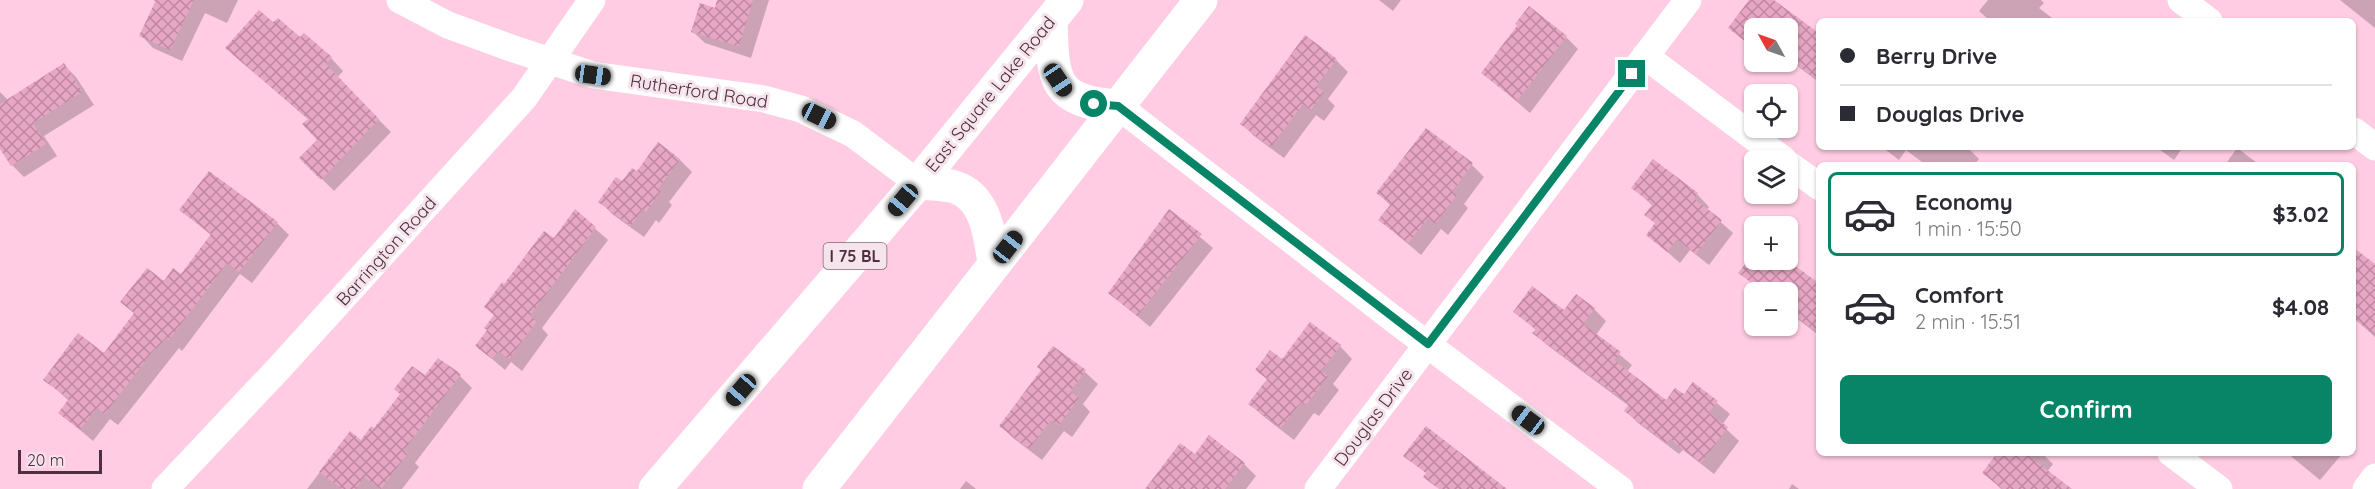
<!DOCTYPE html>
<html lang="en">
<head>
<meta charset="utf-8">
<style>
	body { margin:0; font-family:Quicksand,sans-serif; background:#f2f2f3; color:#2b2b33; height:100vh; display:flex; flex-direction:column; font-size:22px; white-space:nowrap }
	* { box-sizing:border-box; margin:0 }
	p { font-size:20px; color:#7c7c81 }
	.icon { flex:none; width:33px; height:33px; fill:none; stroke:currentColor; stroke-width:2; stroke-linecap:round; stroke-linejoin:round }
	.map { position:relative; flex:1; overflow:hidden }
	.side { position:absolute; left:1816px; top:162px; width:540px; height:294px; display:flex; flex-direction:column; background:#fff; border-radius:9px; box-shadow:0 2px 4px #0004 }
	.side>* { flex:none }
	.hud { position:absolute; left:1816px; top:18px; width:540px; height:132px; border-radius:9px; box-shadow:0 2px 4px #0004; display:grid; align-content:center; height:132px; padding:0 24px; background:#fff }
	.needle { width:39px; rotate:310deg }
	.controls { position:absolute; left:1744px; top:18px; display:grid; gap:12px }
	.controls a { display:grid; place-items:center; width:54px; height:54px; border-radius:9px; background:#fff; box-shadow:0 2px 4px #0004; font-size:30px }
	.scale { position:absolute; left:18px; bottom:15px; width:84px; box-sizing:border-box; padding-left:6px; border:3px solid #4f2e3f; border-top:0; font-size:16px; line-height:21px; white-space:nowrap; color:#4f2e3f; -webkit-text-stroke:4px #f6e4ec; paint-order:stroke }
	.end { position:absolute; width:27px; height:27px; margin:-14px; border:8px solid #078566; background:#fff; box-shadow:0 0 0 3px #fff }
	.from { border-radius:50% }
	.car { position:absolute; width:18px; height:36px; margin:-18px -9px; border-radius:8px; box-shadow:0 0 4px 2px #0007; background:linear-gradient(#222 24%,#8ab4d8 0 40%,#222 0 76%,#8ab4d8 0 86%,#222 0) }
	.hud b { display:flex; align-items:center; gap:21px; height:57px; font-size:22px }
	.hud b+b { border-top:2px solid #e1e1e2 }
	.hud i { width:15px; height:15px; background:#2b2b33 }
	ul { padding:10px 0 0; list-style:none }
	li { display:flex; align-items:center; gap:18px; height:84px; margin:0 12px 9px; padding:0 12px; border:3px solid transparent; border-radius:9px }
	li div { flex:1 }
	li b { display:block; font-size:22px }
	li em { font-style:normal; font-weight:800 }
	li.on { border-color:#078566 }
	li>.icon { width:54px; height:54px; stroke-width:1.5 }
	.button { display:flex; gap:12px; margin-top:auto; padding:12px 24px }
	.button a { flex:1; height:69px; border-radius:9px; background:#078566; color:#fff; font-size:24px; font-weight:800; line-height:69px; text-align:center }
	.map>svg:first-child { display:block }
</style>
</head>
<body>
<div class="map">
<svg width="2375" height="489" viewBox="0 0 2375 489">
	<defs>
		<pattern id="building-cross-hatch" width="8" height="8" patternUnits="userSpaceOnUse" patternTransform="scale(1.5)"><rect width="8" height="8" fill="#e8a6c5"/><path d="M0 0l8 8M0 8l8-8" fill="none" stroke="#be88a1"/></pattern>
	</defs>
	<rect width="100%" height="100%" fill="#ffcce3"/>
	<!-- shadow -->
	<path fill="#0003" d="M153 0H238L227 23 205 13 182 61 153 48 141 35 157 2Z
		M719 0H769L751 58 705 43 692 31 716 9Z
		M1379 0H1401L1393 11Z
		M1751 0H1771L1820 36V83L1788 59V28H1755V50L1730 28Z
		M1988 0H2041L2044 3 2039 8 2056 21H1990L1979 11Z
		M2340 0H2375V28Z
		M273 25 300 39 304 35 331 58 343 71 337 78 391 132 334 191 301 158 320 140 309 120 240 60Z
		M1566 37 1578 49 1530 113 1483 73Z
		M1336 60 1348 72 1328 99 1335 106 1324 121 1316 115 1284 158 1254 136 1242 124Z
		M64 65 76 77 94 105 44 136 57 156 24 177 12 165 0 146V92L8 100Z
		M1426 130 1472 165 1484 177 1464 204 1468 208 1448 235 1441 229 1421 255 1380 220 1391 206 1378 193Z
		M1882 147H1967L1979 159 1974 165H1926L1906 150 1899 160Z
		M2156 147H2183L2174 160Z
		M2237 148 2260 165H2225Z
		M680 160 692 172 669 202 672 205 659 223 656 220 644 237 612 214 600 201 637 173Z
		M1633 188 1697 194 1709 207 1707 210 1733 233 1709 265 1690 250 1680 263 1648 235 1656 224 1646 214 1653 206Z
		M181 210 277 223 289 235 252 283 240 274 182 351 179 348 118 425 110 419 93 441 60 413 69 401 45 379 105 355 135 314 122 302 181 276 212 236Z
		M575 211 608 240 542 328 548 335 522 371 511 362 505 370 477 346 489 330 505 287 554 241Z
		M1169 211 1213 248 1150 327 1110 293 1152 237 1150 235Z
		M2354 250 2375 266V337L2354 318V314L2360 305 2354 300Z
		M1755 253V260H1775L1781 264 1785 260 1820 286V336L1788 312V292H1762L1740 273Z
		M1594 309 1606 321 1596 335 1632 365 1627 372 1667 402 1684 396 1694 384 1730 414 1722 425 1739 441 1714 474 1683 450 1679 454 1638 423 1626 411 1629 406 1547 345 1534 333 1537 331 1515 312H1565Z
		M1340 346 1352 359 1333 384 1339 390 1319 416 1314 413 1294 440 1263 416 1250 404 1268 380 1257 370Z
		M1053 348 1085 372 1098 384 1083 404 1090 412 1072 437 1064 431 1042 460 1013 438 1001 426 1043 370Z
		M460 376 472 388 415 463 419 467 402 489H307L350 433 361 442 425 377Z
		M1999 453H2042L2053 464 2047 472 2070 489H2001L1984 473Z
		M2287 453H2343L2320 480Z
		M1195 456 1244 464 1256 476 1246 489H1157Z
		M966 481 976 489H960Z
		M1792 484 1799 489H1789Z"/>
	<!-- building -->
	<path fill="url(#building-cross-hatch)" d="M156 0H194L170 50 139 36Z
		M717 0H753L739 46 691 32 700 3 715 8Z
		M1749 0H1774L1820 34V82L1788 58V28H1755V49L1728 28Z
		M1529 6 1567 36 1517 101 1481 73 1517 26 1515 24Z
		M259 10 273 22 278 18 300 37 304 33 332 57 326 64 379 119 321 180 299 158 317 140 302 124 308 119 225 48Z
		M1305 35 1337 59 1316 86 1324 92 1311 110 1303 104 1271 147 1240 124Z
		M64 63 82 92 33 123 46 144 11 166 0 149V104Z
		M1426 128 1473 163 1452 192 1457 195 1435 224 1428 218 1408 243 1378 220 1391 204 1376 193Z
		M658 142 680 159 658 189 661 191 646 212 643 209 631 226 598 202 616 177 622 181 632 168 637 171Z
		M1653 159 1698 193 1694 199 1722 220 1696 254 1677 239 1667 252 1646 235 1655 223 1644 215 1653 204 1631 188Z
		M209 171 278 222 239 272 227 263 169 340 166 337 157 349 155 348 105 414 97 408 80 430 58 413 69 399 43 380 78 333 104 353 134 313 120 302 147 268 164 281 173 268 181 274 211 234 179 210Z
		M575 209 596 227 530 316 537 321 509 359 498 351 492 359 475 346 487 330 484 328 494 315 484 307 502 282 504 284 544 231 554 238Z
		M1169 209 1202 234 1137 316 1108 293Z
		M2354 248 2375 264V335L2354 319Z
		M1748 260H1787L1820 284V334L1788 311V292H1764L1738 273Z
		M1532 286 1564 310 1576 294 1595 308 1583 324 1621 352 1614 360 1666 400 1675 388 1684 394 1693 382 1718 401 1709 413 1728 427 1701 463 1670 439 1666 443 1624 411 1629 404 1532 333 1536 329 1513 312Z
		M1310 322 1341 345 1321 371 1328 376 1306 405 1301 402 1281 428 1248 404 1267 379 1255 370 1270 350 1282 359Z
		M1053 346 1086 370 1070 392 1079 398 1059 425 1051 420 1029 449 999 426 1041 370 1037 367Z
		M438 358 461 374 404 450 408 453 381 489 364 477 356 489H342L319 472 350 431 361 440 371 426 374 428 400 394 394 389 412 366 425 375Z
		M1426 426 1507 489H1439L1423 477 1426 473 1403 456Z
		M1209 435 1245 463 1225 489H1145L1180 443 1195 454Z
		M1997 453H2025L2072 489H2003L1982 473Z"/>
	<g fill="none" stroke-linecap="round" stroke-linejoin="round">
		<!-- minor -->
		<path stroke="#fff" stroke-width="27" d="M400 0 448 25 511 48 593 75 764 99 801 109 853 134 918 183
			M2181 0 2209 21
			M1645 56 1784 160
			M1118 106 1396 321 1620 489
			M2354 131 2375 147
			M1788 164 1820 187
			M2171 453 2219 489
			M165 489 281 366 524 98 592 0
			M1318 489 1688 0
			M2366 489 2375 477"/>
		<!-- highway -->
		<path stroke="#fff" stroke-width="33" d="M1051 20C1053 78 1051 102 1118 106
			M918 183C929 184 941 184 951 186 986 194 990 235 994 264
			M655 489 918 183 1067 0
			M819 489 1201 0"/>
	</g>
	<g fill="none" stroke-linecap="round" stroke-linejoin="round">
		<!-- route -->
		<path stroke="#078566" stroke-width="8" d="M1094 104 1118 106 1428 344 1632 74"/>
	</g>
	<g text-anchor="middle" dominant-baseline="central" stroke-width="6" stroke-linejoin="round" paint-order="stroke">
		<!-- shield labels -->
		<rect fill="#f6e4ec" stroke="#816573" stroke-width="1.5" x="823.5" y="243" width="63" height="26" rx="4.5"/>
		<g font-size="16" font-weight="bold" fill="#4f2e3f">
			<text x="855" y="256">I 75 BL</text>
		</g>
		<!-- street labels -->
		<g font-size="18" fill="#4f2e3f" stroke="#f6e4ec">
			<text transform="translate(699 91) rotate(9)">Rutherford Road</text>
			<text transform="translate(990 94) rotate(-51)">East Square Lake Road</text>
			<text transform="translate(386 251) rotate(-48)">Barrington Road</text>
			<text transform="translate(1373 417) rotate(-53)">Douglas Drive</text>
		</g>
	</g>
</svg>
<div class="controls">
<a><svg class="needle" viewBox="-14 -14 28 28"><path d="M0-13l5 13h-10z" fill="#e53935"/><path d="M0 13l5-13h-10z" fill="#7c7c81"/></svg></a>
<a><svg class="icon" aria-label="locate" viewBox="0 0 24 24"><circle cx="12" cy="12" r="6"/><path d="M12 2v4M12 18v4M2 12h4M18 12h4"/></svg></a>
<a><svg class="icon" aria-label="layers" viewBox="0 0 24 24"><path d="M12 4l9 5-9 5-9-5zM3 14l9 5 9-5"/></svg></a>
<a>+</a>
<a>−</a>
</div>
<div class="scale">20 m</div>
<i class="end from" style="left:1094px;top:104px"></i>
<i class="end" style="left:1632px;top:74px"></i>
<i class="car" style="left:593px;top:75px;rotate:98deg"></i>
<i class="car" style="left:1058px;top:80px;rotate:146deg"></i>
<i class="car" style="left:819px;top:116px;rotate:116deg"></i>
<i class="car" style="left:903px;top:200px;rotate:220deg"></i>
<i class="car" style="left:1008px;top:247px;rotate:38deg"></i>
<i class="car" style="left:741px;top:390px;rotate:221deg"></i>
<i class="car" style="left:1528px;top:420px;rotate:307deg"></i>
<div class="hud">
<b><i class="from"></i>Berry Drive</b>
<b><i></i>Douglas Drive</b>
</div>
<section class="side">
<ul>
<li class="on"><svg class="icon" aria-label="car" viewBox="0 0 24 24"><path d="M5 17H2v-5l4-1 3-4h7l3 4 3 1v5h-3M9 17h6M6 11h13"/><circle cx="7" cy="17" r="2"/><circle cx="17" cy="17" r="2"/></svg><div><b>Economy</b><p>1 min · 15:50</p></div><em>$3.02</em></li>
<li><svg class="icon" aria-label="car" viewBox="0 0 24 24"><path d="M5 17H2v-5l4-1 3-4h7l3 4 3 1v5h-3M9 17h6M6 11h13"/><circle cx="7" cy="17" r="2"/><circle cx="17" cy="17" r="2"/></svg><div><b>Comfort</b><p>2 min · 15:51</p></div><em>$4.08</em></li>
</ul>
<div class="button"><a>Confirm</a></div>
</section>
</div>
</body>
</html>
